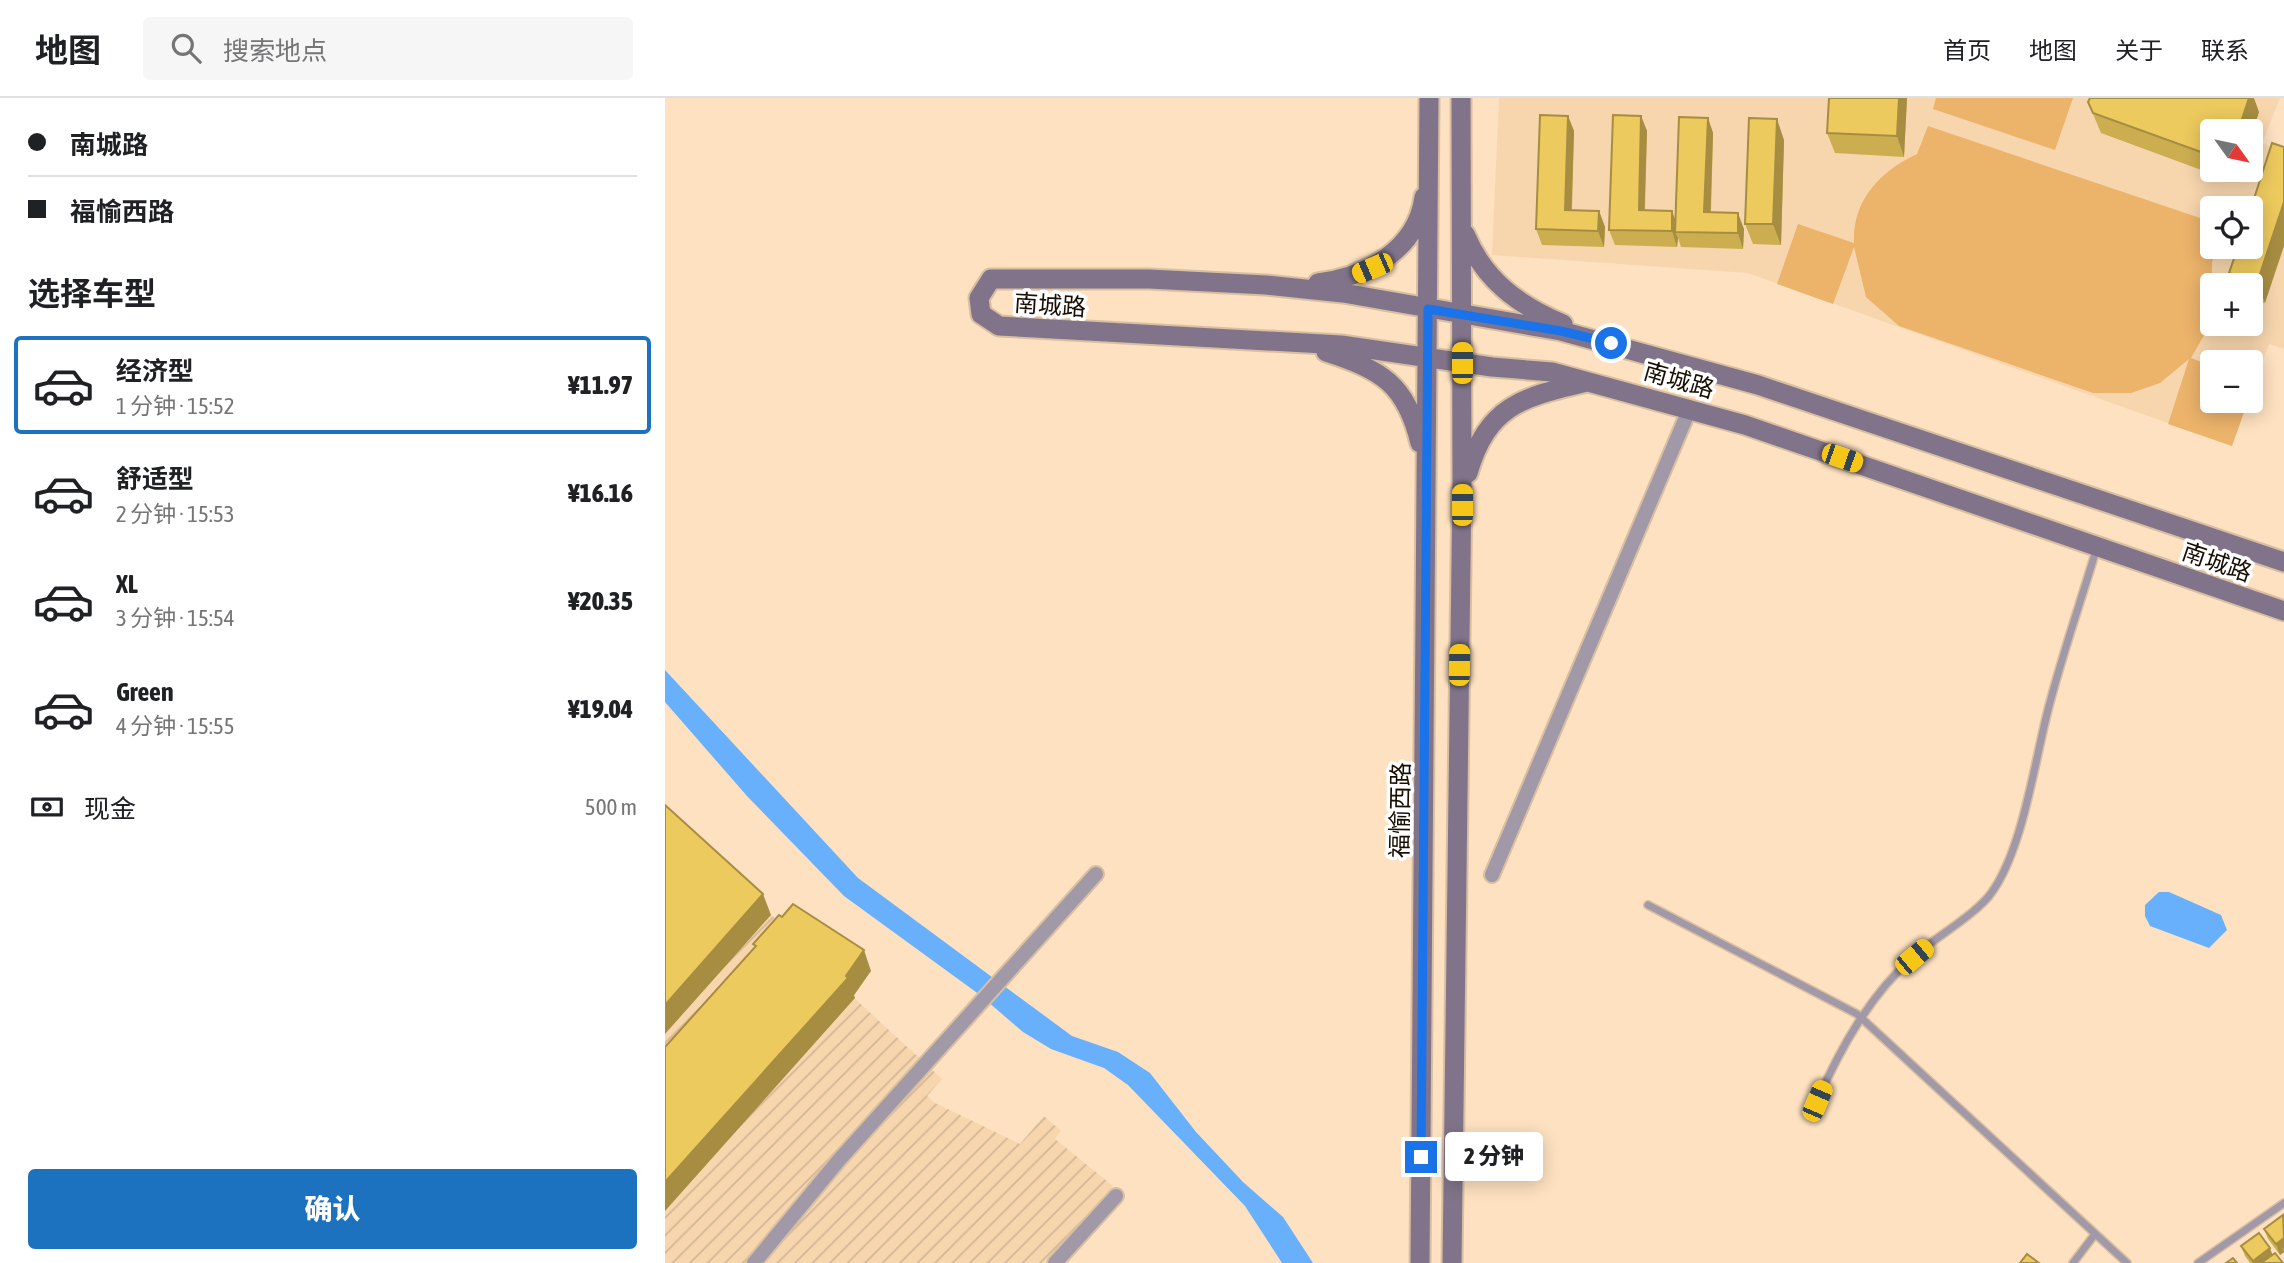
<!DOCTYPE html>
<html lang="zh">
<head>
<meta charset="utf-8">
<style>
	body { margin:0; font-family:"Asap Condensed","Noto Sans SC",sans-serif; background:#f6f6f6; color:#202124; height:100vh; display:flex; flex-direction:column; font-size:26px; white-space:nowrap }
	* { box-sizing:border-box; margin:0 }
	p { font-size:23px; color:#757577 }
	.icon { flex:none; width:38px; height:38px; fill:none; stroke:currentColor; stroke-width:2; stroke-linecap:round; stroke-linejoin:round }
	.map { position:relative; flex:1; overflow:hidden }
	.details { display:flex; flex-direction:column; background:#fff; width:665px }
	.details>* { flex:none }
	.banner { display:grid; align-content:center; height:154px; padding:0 28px; background:#fff }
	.needle { width:46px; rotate:123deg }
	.fabs { position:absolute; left:1535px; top:21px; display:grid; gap:14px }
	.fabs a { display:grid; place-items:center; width:63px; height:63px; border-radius:7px; background:#fff; box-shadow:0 4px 18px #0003; font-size:35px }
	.end { position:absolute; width:32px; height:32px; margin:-16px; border:9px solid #1a73e8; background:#fff; box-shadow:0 0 0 4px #fff }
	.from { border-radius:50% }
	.bubble { position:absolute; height:49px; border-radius:7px; background:#fff; box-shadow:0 4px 18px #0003; font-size:23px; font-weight:800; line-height:49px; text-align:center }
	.car { position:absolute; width:21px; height:42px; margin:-21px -10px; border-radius:9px; box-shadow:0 0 5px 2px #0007; background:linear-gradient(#f5c518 24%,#345 0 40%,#f5c518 0 76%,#345 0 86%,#f5c518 0) }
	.banner b { display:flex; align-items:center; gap:24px; height:66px; font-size:26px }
	.banner b+b { border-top:2px solid #e0e0e0 }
	.banner i { width:18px; height:18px; background:#202124 }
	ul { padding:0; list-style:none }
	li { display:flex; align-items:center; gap:21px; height:98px; margin:0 14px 10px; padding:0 14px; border:4px solid transparent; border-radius:7px }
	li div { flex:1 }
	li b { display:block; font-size:26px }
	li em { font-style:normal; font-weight:800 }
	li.selected { border-color:#1d72c0 }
	li>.icon { width:63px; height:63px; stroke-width:1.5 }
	h2 { padding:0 28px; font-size:32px; line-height:84px }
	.pay { display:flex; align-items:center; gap:18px; height:77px; padding:0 28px; font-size:26px }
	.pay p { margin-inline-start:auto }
	.cta { display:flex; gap:14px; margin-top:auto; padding:14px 28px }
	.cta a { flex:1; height:80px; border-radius:7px; background:#1d72c0; color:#fff; font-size:28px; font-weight:800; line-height:80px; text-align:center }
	header { display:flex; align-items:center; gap:42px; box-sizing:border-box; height:98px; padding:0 35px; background:#fff; border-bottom:2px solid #e0e0e0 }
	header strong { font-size:33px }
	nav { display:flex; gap:38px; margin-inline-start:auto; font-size:24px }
	.search { width:490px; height:63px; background:#f6f6f6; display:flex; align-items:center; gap:18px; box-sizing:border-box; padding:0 24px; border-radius:7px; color:#757577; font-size:26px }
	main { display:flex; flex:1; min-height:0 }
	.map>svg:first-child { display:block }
</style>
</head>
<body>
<header>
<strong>地图</strong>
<div class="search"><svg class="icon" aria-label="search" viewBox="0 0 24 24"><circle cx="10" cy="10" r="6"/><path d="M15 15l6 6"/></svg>搜索地点</div>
<nav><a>首页</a><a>地图</a><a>关于</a><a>联系</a></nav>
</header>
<main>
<section class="details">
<div class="banner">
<b><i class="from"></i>南城路</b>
<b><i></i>福愉西路</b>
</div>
<h2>选择车型</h2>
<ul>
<li class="selected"><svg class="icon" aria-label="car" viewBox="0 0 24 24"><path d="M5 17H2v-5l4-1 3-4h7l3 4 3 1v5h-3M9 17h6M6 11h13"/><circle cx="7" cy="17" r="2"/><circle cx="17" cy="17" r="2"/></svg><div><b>经济型</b><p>1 分钟 · 15:52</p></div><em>¥11.97</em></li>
<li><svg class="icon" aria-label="car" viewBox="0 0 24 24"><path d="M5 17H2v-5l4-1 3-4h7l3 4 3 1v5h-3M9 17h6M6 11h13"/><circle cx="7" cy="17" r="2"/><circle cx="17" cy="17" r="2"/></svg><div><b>舒适型</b><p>2 分钟 · 15:53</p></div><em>¥16.16</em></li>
<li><svg class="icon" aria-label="car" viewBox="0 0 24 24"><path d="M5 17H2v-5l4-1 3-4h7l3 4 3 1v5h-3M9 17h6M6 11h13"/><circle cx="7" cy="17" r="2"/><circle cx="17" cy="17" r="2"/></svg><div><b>XL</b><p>3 分钟 · 15:54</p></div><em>¥20.35</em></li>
<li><svg class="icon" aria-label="car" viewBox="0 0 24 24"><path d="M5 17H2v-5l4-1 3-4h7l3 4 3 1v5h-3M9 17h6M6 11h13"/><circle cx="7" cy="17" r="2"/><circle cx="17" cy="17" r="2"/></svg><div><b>Green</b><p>4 分钟 · 15:55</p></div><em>¥19.04</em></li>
</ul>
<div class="pay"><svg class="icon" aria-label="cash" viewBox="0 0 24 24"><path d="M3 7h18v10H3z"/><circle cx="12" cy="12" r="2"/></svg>现金<p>500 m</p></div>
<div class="cta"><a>确认</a></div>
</section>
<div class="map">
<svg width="1619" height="1165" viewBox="0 0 1619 1165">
	<defs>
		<pattern id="industrial-furrows" width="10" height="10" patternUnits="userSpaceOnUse" patternTransform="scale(1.75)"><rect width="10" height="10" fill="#f7d6ae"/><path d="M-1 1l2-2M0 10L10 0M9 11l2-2" fill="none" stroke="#d3b694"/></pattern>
	</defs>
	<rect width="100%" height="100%" fill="#fde1c0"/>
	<!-- built -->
	<path fill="#f7d6ae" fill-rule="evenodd" d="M834 0H1615L1597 45 1619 54V251L1604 246 1586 296V264H1547V303H1583L1567 348 1083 175 827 157ZM1547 33H1586V72H1547ZM1547 110H1586V149H1547ZM1547 187H1586V226H1547Z"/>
	<!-- industrial -->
	<path fill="url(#industrial-furrows)" d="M0 721 123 832 206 873 188 899 277 981 262 998 270 1005 355 1046 379 1018 396 1033 390 1041 448 1088 379 1165H0Z"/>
	<!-- green -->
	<path fill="#ecb36b" d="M1271 0H1408L1390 52 1268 11Z
		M1263 28 1547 124V149H1551L1547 165 1546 225 1526 260 1547 268V303H1583L1567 348 1503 326 1524 261 1495 285 1466 295H1428L1234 228 1201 199 1189 149 1168 206 1112 186 1133 126 1189 145C1187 103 1215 73 1252 56Z"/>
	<!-- water -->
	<path fill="#68b0fb" d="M0 572 193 780 407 938 453 954 485 975 531 1034 578 1084 618 1119 648 1165H617L580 1108 463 987 439 970 386 951 358 934 315 897 179 798 82 698 0 604Z
		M1494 794H1504L1556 817 1562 832 1544 850 1485 828 1480 818V807Z"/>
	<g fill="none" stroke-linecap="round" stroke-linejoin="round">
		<!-- lane casing -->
		<g stroke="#d8bfa2" stroke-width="10">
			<path id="lane" d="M983 807 1192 916 1462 1165
				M1152 1003C1176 949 1205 897 1249 858 1270 840 1314 814 1327 794 1358 750 1369 666 1383 612 1397 557 1416 503 1432 449
				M1408 1165 1430 1136
				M1533 1165 1619 1105"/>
		</g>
		<!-- street casing -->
		<g stroke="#d8bfa2" stroke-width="18">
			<path id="street" d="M827 777 1025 310
				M89 1165 174 1062 431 776
				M390 1165 451 1098"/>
		</g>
		<!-- secondary casing -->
		<g stroke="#d8bfa2" stroke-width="23">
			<path id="secondary" d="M800 136C819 182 853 207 898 226
				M653 185C701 179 752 152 759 99
				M661 254C717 272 741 286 755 345
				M803 375C823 306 859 299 922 284
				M1619 464 1093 287 896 233 678 195 601 187 484 181H326L314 200 316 216 334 228 676 247 827 269 887 274 1080 327 1619 513
				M755 1165 764 0
				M787 1165 797 386 796 0"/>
		</g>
		<!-- lane -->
		<use href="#lane" stroke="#a299a8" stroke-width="7"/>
		<!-- street -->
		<use href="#street" stroke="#a299a8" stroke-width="14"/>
		<!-- secondary -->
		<use href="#secondary" stroke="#81748a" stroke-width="19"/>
	</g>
	<!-- wall -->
	<path fill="#ccae51" d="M1242 0 1239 59 1170 55 1162 35Z
		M1423 4 1594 14 1586 38V33H1547V72H1574L1571 80H1558L1436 35Z
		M903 18 909 33 907 112 934 113 940 129 939 149 877 147 871 131Z
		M976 18 982 33 980 112 1011 122 1043 20 1048 35 1046 115 1079 131 1078 151 1016 149 1013 140 1012 149 950 147 944 132Z
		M1119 42 1116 147 1088 146 1080 126Z
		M1586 149 1600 205 1586 201V187H1568L1564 175Z
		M1619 1118V1154L1615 1157 1603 1141 1599 1131Z
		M1576 1148 1608 1157 1618 1165H1585L1580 1158Z"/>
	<!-- shaded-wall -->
	<path fill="#a68d42" d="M1234 0H1242L1239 59 1232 38Z
		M1584 0H1589L1594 14 1586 38V33H1573Z
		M903 18 909 33 906 128 900 112Z
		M976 18 982 33 979 128 974 112Z
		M1043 20 1048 35 1045 130 1039 114Z
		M1112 21 1119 42 1116 147 1108 126Z
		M1568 72H1574L1571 80Z
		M1619 104V148L1600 205 1592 185Z
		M934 113 940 129 939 149 933 133Z
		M1007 113 1013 129 1010 134 1013 140 1012 149 1007 133Z
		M1073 115 1079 131 1078 151 1073 135Z
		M98 796 106 817 0 936V907Z
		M199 852 206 873 189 897 190 900 0 1113V1084L181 878Z
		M1619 1140V1151L1617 1149 1619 1154 1615 1157 1611 1146Z
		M1605 1150 1609 1161 1603 1165H1588V1163Z"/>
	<!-- building -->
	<path fill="#edca5e" stroke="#a68d42" stroke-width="2" d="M1164 0H1234L1232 38 1162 35Z
		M1425 0H1584L1573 33H1547V58L1428 15 1423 4Z
		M875 17 903 18 900 112 934 113 933 133 871 131Z
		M948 17 976 18 974 112 1007 113V133L944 132Z
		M1014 19 1043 20 1039 114 1073 115V135L1010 134Z
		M1084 20 1112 21 1108 126H1080Z
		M1607 45 1619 49V104L1592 185 1564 175 1573 149H1586V110Z
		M0 707 98 796 0 907Z
		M128 806 199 852 181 878 183 880 0 1084V949L91 848 88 846 114 817 117 819Z
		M1618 1117 1619 1140 1611 1146 1599 1131Z
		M1594 1135 1605 1150 1588 1163 1576 1148Z
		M1610 1155 1618 1165H1596Z
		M1362 1156 1374 1165H1355Z
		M1568 1160 1572 1165H1561Z"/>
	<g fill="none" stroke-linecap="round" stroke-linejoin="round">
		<!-- route -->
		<path stroke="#1a73e8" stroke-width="9" d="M756 1059 763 211 896 233 946 245"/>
	</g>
	<g text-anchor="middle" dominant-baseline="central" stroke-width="7" stroke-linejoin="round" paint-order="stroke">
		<!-- street labels -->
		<g font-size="24" fill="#180f04" stroke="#fff">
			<text transform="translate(385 207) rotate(4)">南城路</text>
			<text transform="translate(1014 282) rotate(16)">南城路</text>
			<text transform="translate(1552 464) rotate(19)">南城路</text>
			<text transform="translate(735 712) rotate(-89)">福愉西路</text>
		</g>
	</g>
</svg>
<div class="fabs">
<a><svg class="needle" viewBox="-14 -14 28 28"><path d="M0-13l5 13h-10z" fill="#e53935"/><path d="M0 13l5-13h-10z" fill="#757577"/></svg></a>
<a><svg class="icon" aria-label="locate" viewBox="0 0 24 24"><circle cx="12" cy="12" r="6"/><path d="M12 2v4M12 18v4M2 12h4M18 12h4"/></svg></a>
<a>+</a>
<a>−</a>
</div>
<i class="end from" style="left:946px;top:245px"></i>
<i class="end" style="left:756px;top:1059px"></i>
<div class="bubble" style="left:780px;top:1034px;width:98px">2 分钟</div>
<i class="car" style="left:707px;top:170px;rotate:247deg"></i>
<i class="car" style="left:797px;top:265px;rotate:0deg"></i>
<i class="car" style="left:1177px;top:360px;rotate:109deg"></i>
<i class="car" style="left:797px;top:407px;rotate:0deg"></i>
<i class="car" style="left:794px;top:567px;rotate:1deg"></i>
<i class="car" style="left:1249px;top:859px;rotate:50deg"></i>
<i class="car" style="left:1152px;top:1003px;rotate:23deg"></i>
</div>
</main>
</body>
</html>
